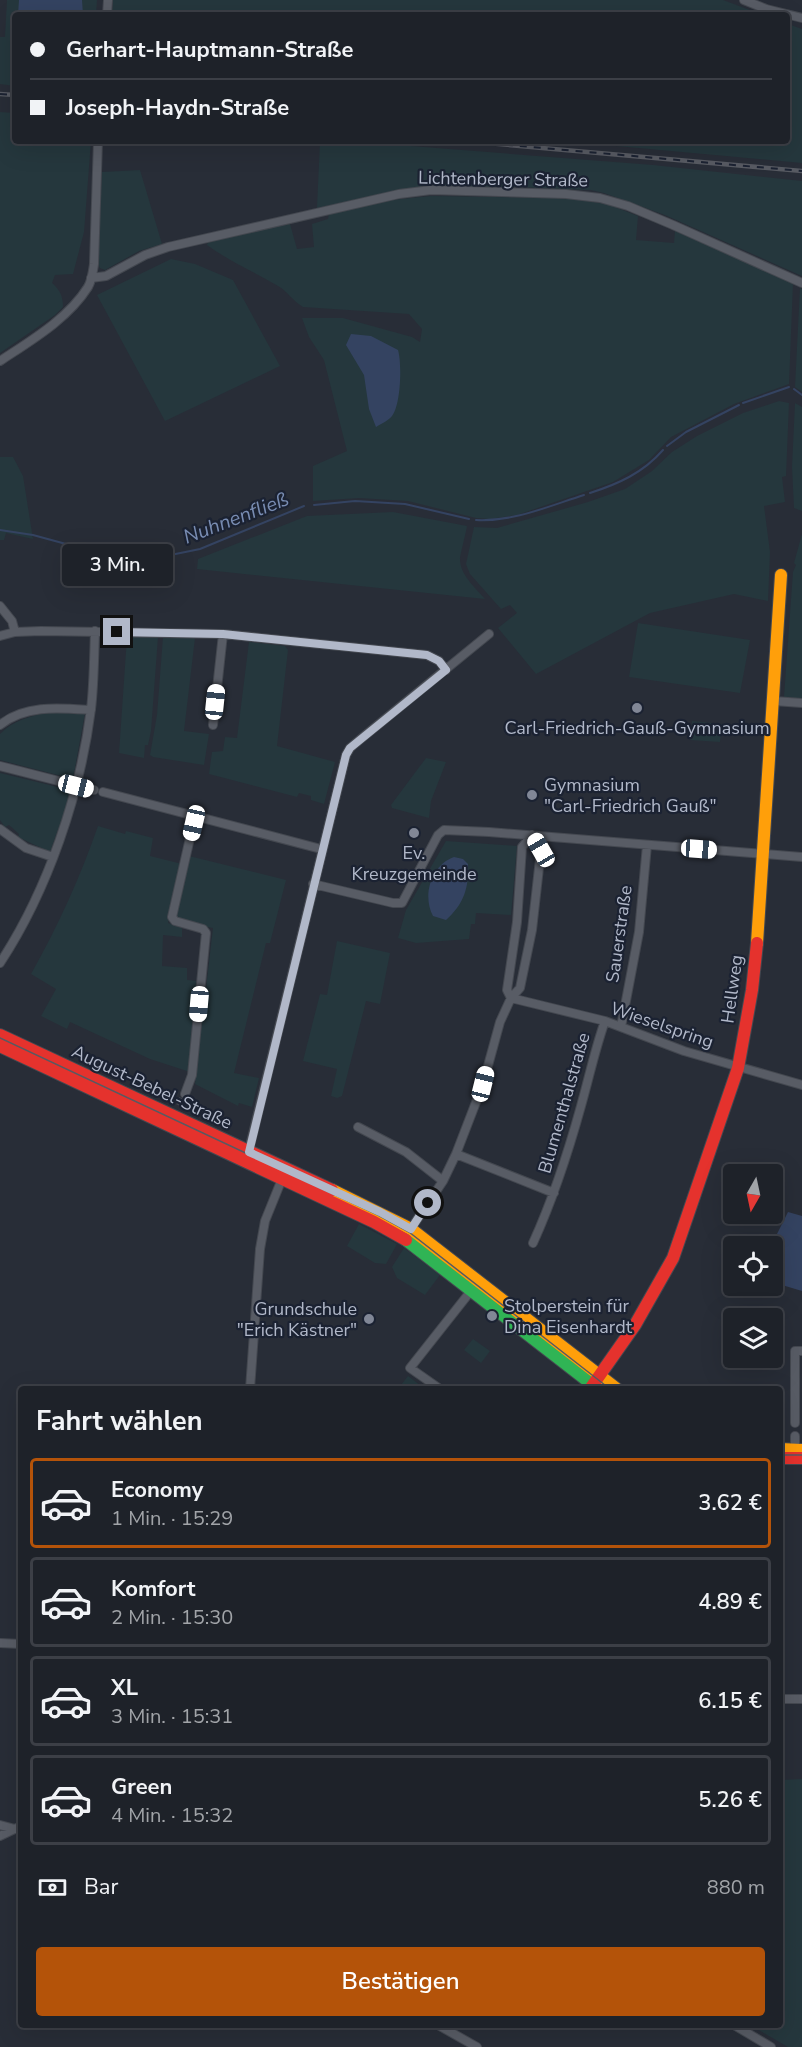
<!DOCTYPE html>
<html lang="de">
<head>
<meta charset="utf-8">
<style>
	body { margin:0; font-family:"Nunito Sans",sans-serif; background:#2b2f35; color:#f1f3f6; height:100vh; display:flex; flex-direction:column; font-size:22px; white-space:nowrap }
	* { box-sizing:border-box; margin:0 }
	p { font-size:20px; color:#a1a4a8 }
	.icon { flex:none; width:33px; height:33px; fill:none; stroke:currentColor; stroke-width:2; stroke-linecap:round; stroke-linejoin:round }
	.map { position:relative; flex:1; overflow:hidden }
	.side { position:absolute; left:18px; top:1386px; width:765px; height:642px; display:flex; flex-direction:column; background:#1e2229; border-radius:6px; box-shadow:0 6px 24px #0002,0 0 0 2px #3c3f46 }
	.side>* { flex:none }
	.top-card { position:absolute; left:12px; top:12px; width:778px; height:132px; border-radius:6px; box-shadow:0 6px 24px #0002,0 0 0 2px #3c3f46; display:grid; align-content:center; height:132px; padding:0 18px; background:#1e2229 }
	.needle { width:39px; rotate:189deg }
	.buttons { position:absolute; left:723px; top:1164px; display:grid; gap:12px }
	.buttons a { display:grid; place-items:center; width:60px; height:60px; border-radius:6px; background:#1e2229; box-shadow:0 6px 24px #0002,0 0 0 2px #3c3f46; font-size:30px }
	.end { position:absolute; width:27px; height:27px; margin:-14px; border:8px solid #b1b8c9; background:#111; box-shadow:0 0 0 3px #111 }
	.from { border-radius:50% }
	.bubble { position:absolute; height:42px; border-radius:6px; background:#1e2229; box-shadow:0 6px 24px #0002,0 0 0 2px #3c3f46; font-size:20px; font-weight:600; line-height:42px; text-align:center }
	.car { position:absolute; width:18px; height:36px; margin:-18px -9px; border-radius:8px; box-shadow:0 0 4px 2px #0007; background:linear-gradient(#fff 24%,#345 0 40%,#fff 0 76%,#345 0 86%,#fff 0) }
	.top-card b { display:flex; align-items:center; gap:21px; height:57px; font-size:22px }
	.top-card b+b { border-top:2px solid #3c3f46 }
	.top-card i { width:15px; height:15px; background:#f1f3f6 }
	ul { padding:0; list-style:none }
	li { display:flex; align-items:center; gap:18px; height:90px; margin:0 12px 9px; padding:0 6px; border:3px solid #3c3f46; border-radius:6px }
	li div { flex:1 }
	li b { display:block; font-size:22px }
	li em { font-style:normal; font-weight:600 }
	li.current { border-color:#b45309 }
	li>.icon { width:54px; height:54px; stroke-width:1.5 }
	h2 { padding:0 18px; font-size:27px; line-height:72px }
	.pay { display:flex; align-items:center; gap:15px; height:66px; padding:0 18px; font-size:22px }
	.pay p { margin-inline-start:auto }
	.action { display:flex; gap:12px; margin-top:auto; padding:12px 18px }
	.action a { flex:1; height:69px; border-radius:6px; background:#b45309; color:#fff; font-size:24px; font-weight:600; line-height:69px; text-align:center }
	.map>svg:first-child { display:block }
</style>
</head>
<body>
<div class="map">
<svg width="802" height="2047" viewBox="0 0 802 2047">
	<rect width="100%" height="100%" fill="#282d37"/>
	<!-- green -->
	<path fill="#25373d" d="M7 0H97L96 15H15V86L0 84V37H5Z
		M113 0H723L763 15H112Z
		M788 24 802 29V163L562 141H788Z
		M0 112 15 113V141H91L84 232 73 274 55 275 52 283C60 290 63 296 63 307L55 315 0 353Z
		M320 141H347L653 165 802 181V276L665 215 604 193 591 190 519 187 410 188 317 208Z
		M140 170 162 244 139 251 105 270 100 268 98 263 102 172Z
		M431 196 565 198 607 204 638 216 636 240 674 243 675 231 793 283 789 384 734 404 671 437 649 460 613 482 517 515 490 519 476 518 408 501 359 498 313 501V466L347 451 324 360 309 337 302 318H343L412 337 420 342 422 329 409 314 303 307C293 301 287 291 278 286 254 272 229 261 207 245L208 241 290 224 297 249 314 247 312 224 328 219 329 214 391 200Z
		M171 259 195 264 233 280 280 366 165 421 97 295Z
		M800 288 802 289V392L795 387Z
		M779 401 789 403 786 476 782 477 785 502 764 506 770 552 768 601 734 594 650 613 536 674 498 628 517 613 510 605 501 609 470 574 466 564 474 527 497 528 588 502 625 489 652 471 672 452 697 436 743 413Z
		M795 403 802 407V511L794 508 792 467Z
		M0 457H13L23 476 33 539 6 533 4 540H0Z
		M393 512 467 526C466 533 460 555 460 559 460 575 475 587 485 599L197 569 198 559 307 516Z
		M802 534V699L784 697 793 572 796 565 794 563Z
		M638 623 750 640 740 693 629 677Z
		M127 637H158L151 731 148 745H145L144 758 119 753Z
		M163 637 195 638 184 731 209 734 204 765 153 757 150 755 157 715Z
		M249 642 285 646 288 650 277 746 335 762 324 804 311 800V796L299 793 297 797 209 774 212 752 223 751 225 737 237 738Z
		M49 712 85 713 73 779 0 760V734C13 720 32 716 49 712Z
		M692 721 722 724 720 742 690 740Z
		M426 758 446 762 431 801 429 818 392 808 391 805Z
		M0 773 70 790 68 802 50 852 18 837 19 834 9 825 5 827 0 820Z
		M98 826 125 834 126 831 153 838 150 856 182 864 168 923 182 928V937L163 935 162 966 187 968V980L198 981 190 1072 150 1059 70 1022 67 1029 41 1016 56 989 31 974C58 926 80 878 98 826Z
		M446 841 517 846 511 915 476 913 475 924H471L469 939 416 943 398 938 406 910Z
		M189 856 286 880 270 943H266L234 1073 259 1078 252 1107 239 1103 238 1106 195 1084 213 928 177 921 174 916Z
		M337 941 390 953 380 1004 366 1001 342 1096 337 1098 331 1096 337 1069 303 1061 320 994 327 995Z
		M359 1224 397 1244 386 1264 375 1263 347 1246Z
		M404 1248 440 1275 425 1295 397 1278 392 1267Z
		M473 1339 490 1351 481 1363 464 1350Z
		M408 1376 425 1389H398Z
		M802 1779V2047H788L750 2025H780V1780Z"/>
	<!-- water -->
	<path fill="#344361" d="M19 0H82L83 15H18Z
		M351 334 371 336 398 350C402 363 401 405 392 416 389 420 381 424 376 427L369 409 364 375 346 345Z
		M454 857 463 859 468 864C469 888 464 904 446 920L433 916C422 896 431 865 454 857Z
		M788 1212 802 1216V1291L782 1285 773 1275 771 1246Z"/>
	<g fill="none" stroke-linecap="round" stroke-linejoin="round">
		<!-- stream -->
		<path stroke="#344361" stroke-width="2" d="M794 389 802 395
			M743 403 789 387
			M667 446 686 432 739 405
			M590 493C618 484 643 473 663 450
			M314 505 355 501 405 504 469 519
			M476 520C513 522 549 506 584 495
			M0 530 33 535 99 553 151 559 200 549 304 506"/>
		<!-- street-tunnel -->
		<path stroke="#3d424d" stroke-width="8" stroke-dasharray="8 4" stroke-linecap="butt" d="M180 1106 185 1094"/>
		<!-- street casing -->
		<g stroke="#444850" stroke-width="10">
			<path id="street" d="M744 0 766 9 802 18
				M107 15 108 0
				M91 278 106 276 145 255 168 247 399 194 431 190 566 194 600 198 628 206 673 225 802 283
				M0 361C30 341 68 319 88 287 92 280 93 271 94 264L98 141
				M0 606 12 621 15 632
				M0 636 15 632 41 631 223 634 427 655 439 661 446 670
				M774 701 802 703
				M0 725C25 704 61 708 91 710
				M213 725 223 634
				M0 766 94 790
				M103 792 321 849
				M0 829 26 848 53 857
				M313 884 393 903H402L438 835 444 830 489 832 802 857
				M0 963C48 890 80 795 91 709 94 684 94 657 95 631
				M511 998 605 1021 684 1051 802 1085
				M511 998 507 990 517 922 522 847 532 835
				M621 1027 639 932 647 845
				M185 1094 192 1075 206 933 203 929 175 921 172 917 195 816
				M358 1127 406 1152 443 1181
				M248 1154 346 755 350 748 363 737 489 634
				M456 1154 554 1193
				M408 1233 443 1181 456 1154 483 1084 500 1022 511 998 520 988 532 930 541 850 532 835
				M533 1243C553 1199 568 1153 581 1106 589 1078 595 1049 605 1021
				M250 1389 260 1249 265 1221 284 1174
				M440 1389 410 1368 474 1287
				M795 1423V1351H802
				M795 1436V1453
				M0 1643 21 1644
				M780 1699H802
				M0 1825 15 1829
				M0 1836 21 1826
				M438 2025 477 2047
				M734 2025 771 2047"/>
		</g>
		<!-- fast casing -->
		<g stroke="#444850" stroke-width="14">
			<path id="fast" d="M406 1240 598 1389"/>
		</g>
		<!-- slow casing -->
		<g stroke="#444850" stroke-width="14">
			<path id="slow" d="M757 943 781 575
				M332 1190 411 1229 617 1389
				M780 1449 802 1450"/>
		</g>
		<!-- jam casing -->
		<g stroke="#444850" stroke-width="14">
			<path id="jam" d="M0 1035 332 1190
				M0 1046 374 1222 406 1240
				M590 1389 635 1325 673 1258 738 1068 752 990 757 943
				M780 1458H802"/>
		</g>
		<!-- street -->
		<use href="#street" stroke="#585c65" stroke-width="8"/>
		<!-- fast -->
		<use href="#fast" stroke="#30b455" stroke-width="12"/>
		<!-- slow -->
		<use href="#slow" stroke="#ff9f0a" stroke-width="12"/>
		<!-- jam -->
		<use href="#jam" stroke="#e5322d" stroke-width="12"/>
		<!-- tram -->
		<path stroke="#575a62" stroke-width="1.5" d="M0 1038 378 1215 409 1232 610 1389
			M780 1455H802"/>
		<!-- rail casing -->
		<g stroke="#575a62" stroke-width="4.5">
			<path id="rail" d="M0 94 15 95
				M464 141 802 171"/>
		</g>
		<!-- rail -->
		<use href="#rail" stroke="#1b2232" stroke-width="2" stroke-dasharray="7" stroke-linecap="butt"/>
	</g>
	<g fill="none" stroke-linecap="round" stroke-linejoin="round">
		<!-- route -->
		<path stroke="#b1b8c9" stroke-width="8" d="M117 632 223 634 427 655 439 661 446 670 350 748 346 755 249 1152 380 1212 411 1229 428 1203"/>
	</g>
	<!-- markers -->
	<g fill="#818796" stroke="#1b2232" stroke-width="2">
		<circle cx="637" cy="708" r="6"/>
		<circle cx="532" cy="795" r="6"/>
		<circle cx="414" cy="833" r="6"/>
		<circle cx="492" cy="1316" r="6"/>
		<circle cx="369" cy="1319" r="6"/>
	</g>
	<g text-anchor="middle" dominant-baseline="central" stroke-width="4.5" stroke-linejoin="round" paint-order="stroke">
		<!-- street labels -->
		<g font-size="18" fill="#b1b8c9" stroke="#1b2232">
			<text transform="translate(503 179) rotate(1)">Lichtenberger Straße</text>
			<text transform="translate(619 934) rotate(-82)">Sauerstraße</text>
			<text transform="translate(732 989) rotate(-82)">Hellweg</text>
			<text transform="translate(662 1025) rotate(19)">Wieselspring</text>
			<text transform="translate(152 1087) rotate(25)">August-Bebel-Straße</text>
			<text transform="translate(564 1103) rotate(-74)">Blumenthalstraße</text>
		</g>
		<!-- poi labels -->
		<g font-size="18" fill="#b1b8c9" stroke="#1b2232">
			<text x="637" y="728">Carl-Friedrich-Gauß-Gymnasium</text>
			<text x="544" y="785" text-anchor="start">Gymnasium<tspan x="544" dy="21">"Carl-Friedrich Gauß"</tspan></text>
			<text x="414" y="853">Ev.<tspan x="414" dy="21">Kreuzgemeinde</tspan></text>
			<text x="504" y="1306" text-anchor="start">Stolperstein für<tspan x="504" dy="21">Dina Eisenhardt</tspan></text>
			<text x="357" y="1309" text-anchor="end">Grundschule<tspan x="357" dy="21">"Erich Kästner"</tspan></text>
		</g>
		<!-- water labels -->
		<g font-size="20" font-style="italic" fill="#788cb2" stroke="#1b2232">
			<text transform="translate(236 518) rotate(-21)">Nuhnenfließ</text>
		</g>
	</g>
</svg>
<div class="buttons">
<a><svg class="needle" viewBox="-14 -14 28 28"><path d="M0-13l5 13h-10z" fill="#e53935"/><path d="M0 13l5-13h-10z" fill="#a1a4a8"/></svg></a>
<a><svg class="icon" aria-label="locate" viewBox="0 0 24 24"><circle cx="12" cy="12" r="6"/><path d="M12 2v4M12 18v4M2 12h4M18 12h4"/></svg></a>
<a><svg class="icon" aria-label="layers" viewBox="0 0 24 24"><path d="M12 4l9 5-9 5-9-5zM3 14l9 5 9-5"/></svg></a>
</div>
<i class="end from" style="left:428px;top:1203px"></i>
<i class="end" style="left:117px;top:632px"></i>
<div class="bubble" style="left:62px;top:544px;width:111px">3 Min.</div>
<i class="car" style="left:215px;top:702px;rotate:6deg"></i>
<i class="car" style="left:76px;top:786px;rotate:104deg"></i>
<i class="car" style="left:194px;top:823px;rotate:193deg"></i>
<i class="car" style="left:699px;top:849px;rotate:94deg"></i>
<i class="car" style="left:541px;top:850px;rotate:330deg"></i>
<i class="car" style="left:199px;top:1004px;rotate:185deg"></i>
<i class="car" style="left:483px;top:1084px;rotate:14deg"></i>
<div class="top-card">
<b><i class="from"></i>Gerhart-Hauptmann-Straße</b>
<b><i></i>Joseph-Haydn-Straße</b>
</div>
<section class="side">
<h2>Fahrt wählen</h2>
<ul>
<li class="current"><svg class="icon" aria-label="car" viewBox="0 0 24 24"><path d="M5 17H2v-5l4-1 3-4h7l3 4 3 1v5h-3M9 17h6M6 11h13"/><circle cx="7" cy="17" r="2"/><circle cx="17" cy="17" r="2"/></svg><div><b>Economy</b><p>1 Min. · 15:29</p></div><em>3.62 €</em></li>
<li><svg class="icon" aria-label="car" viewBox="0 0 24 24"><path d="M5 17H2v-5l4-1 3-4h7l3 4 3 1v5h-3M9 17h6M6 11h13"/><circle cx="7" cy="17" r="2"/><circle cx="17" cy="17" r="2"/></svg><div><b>Komfort</b><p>2 Min. · 15:30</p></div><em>4.89 €</em></li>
<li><svg class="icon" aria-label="car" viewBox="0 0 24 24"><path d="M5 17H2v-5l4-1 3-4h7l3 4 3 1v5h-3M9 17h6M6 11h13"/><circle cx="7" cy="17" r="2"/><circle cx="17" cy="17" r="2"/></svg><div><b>XL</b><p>3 Min. · 15:31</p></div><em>6.15 €</em></li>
<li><svg class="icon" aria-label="car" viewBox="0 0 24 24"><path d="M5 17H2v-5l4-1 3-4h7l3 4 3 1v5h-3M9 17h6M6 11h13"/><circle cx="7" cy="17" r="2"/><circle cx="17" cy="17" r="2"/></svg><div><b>Green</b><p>4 Min. · 15:32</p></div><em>5.26 €</em></li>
</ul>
<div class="pay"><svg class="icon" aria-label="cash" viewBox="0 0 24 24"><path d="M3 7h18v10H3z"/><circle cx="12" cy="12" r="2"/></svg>Bar<p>880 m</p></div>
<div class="action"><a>Bestätigen</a></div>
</section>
</div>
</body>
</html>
